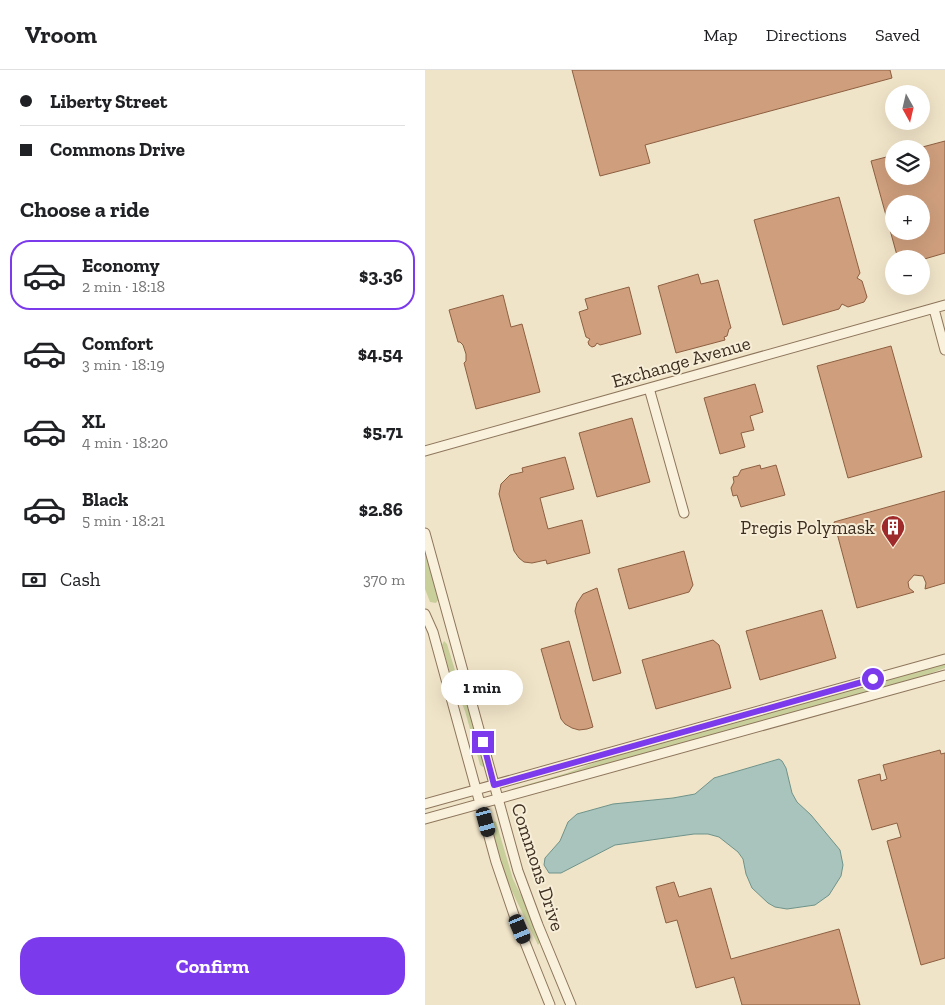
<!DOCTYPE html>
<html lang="en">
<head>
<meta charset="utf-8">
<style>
	body { margin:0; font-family:"Zilla Slab",serif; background:#f6f6f6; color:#202124; height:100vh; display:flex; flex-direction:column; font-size:19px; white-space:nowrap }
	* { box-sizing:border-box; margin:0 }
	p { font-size:16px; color:#757577 }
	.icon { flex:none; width:28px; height:28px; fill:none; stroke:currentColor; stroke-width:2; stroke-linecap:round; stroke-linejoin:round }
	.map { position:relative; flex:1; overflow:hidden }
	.drawer { display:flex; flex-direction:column; background:#fff; width:425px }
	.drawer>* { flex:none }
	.guide { display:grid; align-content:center; height:110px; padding:0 20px; background:#fff }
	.needle { width:32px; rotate:172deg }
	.fabs { position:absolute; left:460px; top:15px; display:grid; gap:10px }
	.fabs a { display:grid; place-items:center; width:45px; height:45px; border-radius:50%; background:#fff; box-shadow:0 5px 20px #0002; font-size:25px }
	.end { position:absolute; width:22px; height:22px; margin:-11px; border:6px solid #7c3aed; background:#fff; box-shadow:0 0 0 2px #fff }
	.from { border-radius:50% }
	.bubble { position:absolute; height:35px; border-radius:18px; background:#fff; box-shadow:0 5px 20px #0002; font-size:16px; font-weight:700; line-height:35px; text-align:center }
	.car { position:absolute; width:15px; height:30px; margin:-15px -8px; border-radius:6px; box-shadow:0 0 4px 1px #0007; background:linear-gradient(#222 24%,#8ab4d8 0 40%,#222 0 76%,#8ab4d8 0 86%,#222 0) }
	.guide b { display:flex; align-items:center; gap:18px; height:48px; font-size:19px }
	.guide b+b { border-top:1px solid #e0e0e0 }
	.guide i { width:12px; height:12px; background:#202124 }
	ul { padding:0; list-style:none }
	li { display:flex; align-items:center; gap:15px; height:70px; margin:0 10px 8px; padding:0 10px; border:2px solid transparent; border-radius:20px }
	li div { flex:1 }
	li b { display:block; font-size:19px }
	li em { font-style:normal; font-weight:700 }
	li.active { border-color:#7c3aed }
	li>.icon { width:45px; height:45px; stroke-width:1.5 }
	h2 { padding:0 20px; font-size:22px; line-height:60px }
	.pay { display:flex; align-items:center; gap:12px; height:55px; padding:0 20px; font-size:19px }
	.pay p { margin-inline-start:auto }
	.primary-button { display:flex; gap:10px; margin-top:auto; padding:10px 20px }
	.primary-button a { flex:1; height:58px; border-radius:20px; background:#7c3aed; color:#fff; font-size:20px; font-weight:700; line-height:58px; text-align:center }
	header { display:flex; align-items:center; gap:30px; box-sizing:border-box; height:70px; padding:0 25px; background:#fff; border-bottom:1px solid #e0e0e0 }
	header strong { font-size:24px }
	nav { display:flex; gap:28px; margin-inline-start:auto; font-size:18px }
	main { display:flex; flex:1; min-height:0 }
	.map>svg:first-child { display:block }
</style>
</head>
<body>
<header>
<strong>Vroom</strong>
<nav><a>Map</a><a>Directions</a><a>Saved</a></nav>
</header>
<main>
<section class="drawer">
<div class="guide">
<b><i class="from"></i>Liberty Street</b>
<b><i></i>Commons Drive</b>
</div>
<h2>Choose a ride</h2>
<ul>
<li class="active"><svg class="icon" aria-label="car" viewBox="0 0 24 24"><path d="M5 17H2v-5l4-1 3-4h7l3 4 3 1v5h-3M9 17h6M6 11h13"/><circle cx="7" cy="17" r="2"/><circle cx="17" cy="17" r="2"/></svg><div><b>Economy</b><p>2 min · 18:18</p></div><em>$3.36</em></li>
<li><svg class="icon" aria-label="car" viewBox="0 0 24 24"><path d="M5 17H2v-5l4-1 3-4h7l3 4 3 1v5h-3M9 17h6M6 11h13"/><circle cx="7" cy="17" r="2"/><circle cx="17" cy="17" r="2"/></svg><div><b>Comfort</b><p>3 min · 18:19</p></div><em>$4.54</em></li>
<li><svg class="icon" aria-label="car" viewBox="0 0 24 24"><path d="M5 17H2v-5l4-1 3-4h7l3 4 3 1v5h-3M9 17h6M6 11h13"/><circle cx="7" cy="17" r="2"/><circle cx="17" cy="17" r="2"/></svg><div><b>XL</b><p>4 min · 18:20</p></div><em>$5.71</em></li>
<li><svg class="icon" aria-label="car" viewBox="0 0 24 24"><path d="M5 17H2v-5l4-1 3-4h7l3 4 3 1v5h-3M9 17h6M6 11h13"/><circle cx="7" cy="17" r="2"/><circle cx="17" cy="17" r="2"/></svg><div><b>Black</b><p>5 min · 18:21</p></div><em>$2.86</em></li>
</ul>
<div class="pay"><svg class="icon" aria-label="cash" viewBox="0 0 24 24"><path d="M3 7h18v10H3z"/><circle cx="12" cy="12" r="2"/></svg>Cash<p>370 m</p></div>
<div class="primary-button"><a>Confirm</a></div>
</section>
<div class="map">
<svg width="520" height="935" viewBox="0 0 520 935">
	<rect width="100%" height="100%" fill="#f0e4c8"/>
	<!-- green -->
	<path fill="#c9cf9b" d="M0 477 14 529 11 533 5 532 0 519Z
		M19 571 22 574 32 607 45 640 60 696 58 697 55 695 40 641 27 610 17 575Z
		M520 594V598L493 608 87 721V719L142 703 184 687Z
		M69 751 71 752 72 755 88 809 98 829 115 872 113 875 81 809 66 755Z"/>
	<!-- water -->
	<path fill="#a9c4bc" stroke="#6f938a" d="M354 689 357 691 361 698 367 723 372 732 386 745 415 780 418 795 416 806 404 825 390 835 362 839 350 837 343 833 327 818 321 804 318 789 313 782 294 767 283 764H269L190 775 136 803H124L119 795 120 788 135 771 143 752 152 744 188 734 248 728 270 724 289 708Z"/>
	<!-- building -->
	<path fill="#cf9f7d" stroke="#8d5f41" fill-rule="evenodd" d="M147 0H465L467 8 220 75 225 93 175 106Z
		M520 71V183L496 190 473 189 446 91 469 85V106H496V79H490ZM469 134H496V161H469Z
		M414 127 435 203 432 208 437 211 442 227 439 232 423 237 417 234 414 239 358 255 329 150Z
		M273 204 276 214 293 210 306 258 304 259 302 266 299 267 300 270 251 283 233 216Z
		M204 217 216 264 175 275 172 273 170 276 167 277 164 275 163 272 165 269 161 267 154 242 163 239 160 229Z
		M78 225 86 257 97 254 115 322 51 339 39 293 41 291V284L38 275 35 272H33L24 240Z
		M466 276 497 387 423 408 392 296Z
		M330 314 338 342 325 346 329 360 316 363 320 377 295 384 279 328Z
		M207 348 225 412 172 427 154 363Z
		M140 387 149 419 115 428 123 459 157 450 165 483 122 494 121 490 107 493 99 492 94 488 89 481 74 424 76 414 85 405 98 402 97 398Z
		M335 395 336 399 351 395 360 425 316 437 312 425 308 426 306 418 309 412 308 407 313 406 316 400Z
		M520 421V513L500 519 501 513 498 506 489 505 483 512 484 518 489 522 432 538 409 452Z
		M259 481 268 515 264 522 204 539 193 499Z
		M172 518 196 603 168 611 150 541 152 533 158 524Z
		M397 540 411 588 335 610 321 561Z
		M288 570 294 575 306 618 231 639 217 590Z
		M144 571 168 657 162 659 154 660 147 658 140 654 136 649 116 579Z
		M515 680 516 684 520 683V888L496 895 462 771 476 767 472 753 447 760 433 710 455 704 456 711 462 709 458 695Z
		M249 812 254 827 286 818 306 889 414 859 435 935H317L309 907 271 918 252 850 241 853 231 817Z"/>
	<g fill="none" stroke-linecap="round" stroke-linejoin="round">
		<!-- minor casing -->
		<g stroke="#8d765c" stroke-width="11">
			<path id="minor" d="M509 239 520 280
				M224 318 259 443
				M0 381 520 235
				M0 463 93 801 113 855 146 935
				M0 544 8 562 71 792 89 845 125 935
				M0 734 520 589
				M0 749 520 605"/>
		</g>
		<!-- minor -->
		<use href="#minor" stroke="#faf1dc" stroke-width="9"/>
	</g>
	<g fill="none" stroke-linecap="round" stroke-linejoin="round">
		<!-- route -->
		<path stroke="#7c3aed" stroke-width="6" d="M58 672 69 715 448 609"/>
	</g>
	<!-- icons -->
	<defs>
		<g id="building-pin" transform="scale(1.25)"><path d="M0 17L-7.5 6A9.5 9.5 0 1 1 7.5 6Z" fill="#9e2a2b" stroke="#f7eed8"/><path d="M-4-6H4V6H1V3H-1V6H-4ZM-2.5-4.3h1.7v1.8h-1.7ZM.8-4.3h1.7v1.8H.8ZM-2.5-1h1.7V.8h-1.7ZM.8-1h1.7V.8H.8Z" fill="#fff"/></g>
	</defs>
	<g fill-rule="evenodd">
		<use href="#building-pin" x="468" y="457"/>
	</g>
	<g text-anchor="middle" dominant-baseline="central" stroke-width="4" stroke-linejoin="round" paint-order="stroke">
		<!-- street labels -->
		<g font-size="19" fill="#3d2e20" stroke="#f7eed8">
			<text transform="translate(256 292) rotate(-16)">Exchange Avenue</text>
			<text transform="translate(113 797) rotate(72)">Commons Drive</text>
		</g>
		<!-- poi labels -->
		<g font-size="19" fill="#3d2e20" stroke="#f7eed8" text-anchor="end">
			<text x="450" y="457">Pregis Polymask</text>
		</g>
	</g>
</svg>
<div class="fabs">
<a><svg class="needle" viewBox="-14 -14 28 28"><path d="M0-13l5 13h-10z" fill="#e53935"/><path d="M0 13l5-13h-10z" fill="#757577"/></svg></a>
<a><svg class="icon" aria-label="layers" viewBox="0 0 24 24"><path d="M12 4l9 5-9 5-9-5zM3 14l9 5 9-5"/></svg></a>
<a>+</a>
<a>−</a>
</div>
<i class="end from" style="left:448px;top:609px"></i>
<i class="end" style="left:58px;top:672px"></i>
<div class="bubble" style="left:16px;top:600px;width:82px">1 min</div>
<i class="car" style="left:61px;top:752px;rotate:165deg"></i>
<i class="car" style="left:95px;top:859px;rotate:157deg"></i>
</div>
</main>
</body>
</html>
